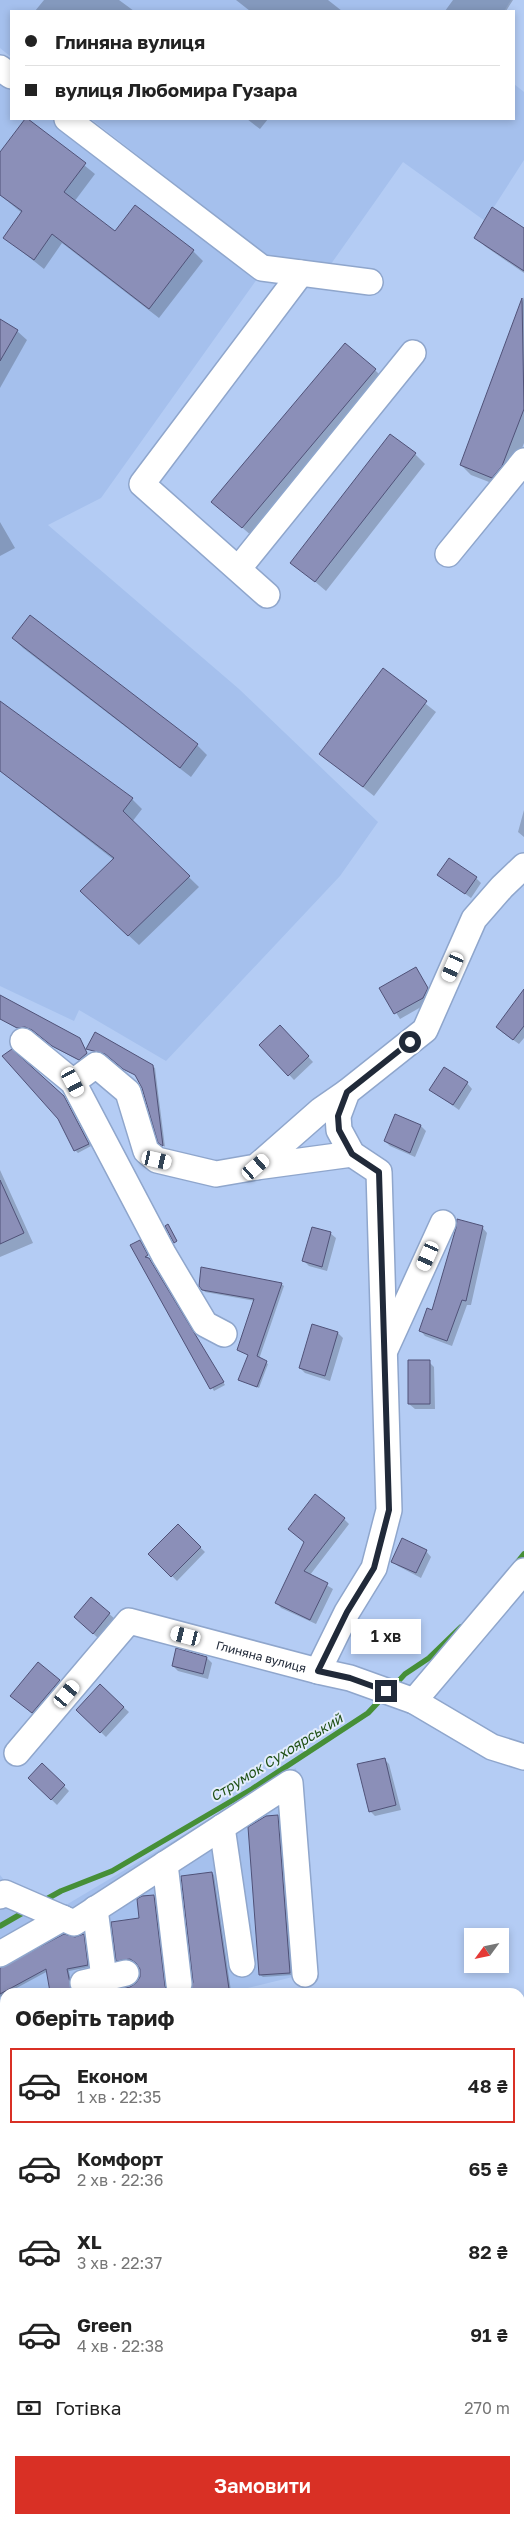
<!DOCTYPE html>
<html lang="uk">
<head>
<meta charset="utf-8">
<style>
	body { margin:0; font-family:"Golos Text",sans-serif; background:#f6f6f6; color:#222; height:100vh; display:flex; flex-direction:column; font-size:19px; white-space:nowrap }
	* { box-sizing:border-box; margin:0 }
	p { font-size:16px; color:#767676 }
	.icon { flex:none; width:28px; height:28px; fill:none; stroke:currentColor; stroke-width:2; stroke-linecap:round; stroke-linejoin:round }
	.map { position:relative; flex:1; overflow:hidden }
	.side { position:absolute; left:0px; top:1988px; width:525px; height:536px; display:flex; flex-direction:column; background:#fff; border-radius:15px 15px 0 0; box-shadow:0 2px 8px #0003 }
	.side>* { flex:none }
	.guide { position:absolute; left:10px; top:10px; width:505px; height:110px; border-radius:0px; box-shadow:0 2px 8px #0003; display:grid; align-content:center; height:110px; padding:0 15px; background:#fff }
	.needle { width:32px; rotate:237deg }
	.buttons { position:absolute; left:464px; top:1928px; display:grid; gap:10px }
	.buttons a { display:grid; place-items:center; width:45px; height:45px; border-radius:0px; background:#fff; box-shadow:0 2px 8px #0003; font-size:25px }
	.end { position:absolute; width:22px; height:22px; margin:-11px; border:6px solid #212a39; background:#fff; box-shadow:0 0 0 2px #fff }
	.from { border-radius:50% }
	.bubble { position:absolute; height:35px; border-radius:0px; background:#fff; box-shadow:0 2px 8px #0003; font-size:16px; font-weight:600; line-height:35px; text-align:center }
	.car { position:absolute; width:15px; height:30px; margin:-15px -8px; border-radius:6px; box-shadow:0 0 4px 1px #0007; background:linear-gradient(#fff 24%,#345 0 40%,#fff 0 76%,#345 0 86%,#fff 0) }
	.guide b { display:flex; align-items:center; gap:18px; height:48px; font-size:19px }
	.guide b+b { border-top:1px solid #e0e0e0 }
	.guide i { width:12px; height:12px; background:#222 }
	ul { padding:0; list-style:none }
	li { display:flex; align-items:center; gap:15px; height:75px; margin:0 10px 8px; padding:0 5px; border:2px solid transparent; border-radius:0px }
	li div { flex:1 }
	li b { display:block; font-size:19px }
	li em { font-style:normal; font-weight:600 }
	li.selected { border-color:#d93025 }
	li>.icon { width:45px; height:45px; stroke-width:1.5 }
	h2 { padding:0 15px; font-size:22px; line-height:60px }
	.pay { display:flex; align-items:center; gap:12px; height:55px; padding:0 15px; font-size:19px }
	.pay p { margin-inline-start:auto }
	.primary-button { display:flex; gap:10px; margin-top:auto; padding:10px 15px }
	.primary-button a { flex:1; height:58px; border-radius:0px; background:#d93025; color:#fff; font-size:20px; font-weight:600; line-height:58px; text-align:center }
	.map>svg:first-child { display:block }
</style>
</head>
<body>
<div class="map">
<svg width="524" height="2523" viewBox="0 0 524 2523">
	<rect width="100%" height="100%" fill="#b4ccf4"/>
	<!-- built -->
	<path fill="#a5c0ed" d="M0 0H511L504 11H11V57L0 48Z
		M0 71 11 80V119H62L262 272 101 498 48 525 239 689 378 822 340 876 166 1061 79 1010 74 1021 0 986Z
		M514 84 524 92V160L485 221 403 162 331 264 269 257 91 119H514Z
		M296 1768 313 1972 231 1992H5V2011L0 2013V1875L5 1881 66 1905Z"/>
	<!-- green -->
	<path fill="#fe9a99" d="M0 2430H5V2468H0Z"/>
	<!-- shadow -->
	<path fill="#0003" d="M44 0H119L134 11H35Z
		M236 0H328L342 11H250Z
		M453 0H513L506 11H445Z
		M27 119 95 174 74 202 115 233 193 251 203 261 159 318 62 243 44 269 5 238 22 213 0 195V154Z
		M247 119H268L260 129Z
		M524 230V273L486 247 476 238Z
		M524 297V443L511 476 502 487 471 475 461 465Z
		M0 321 17 331 27 340 0 388Z
		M375 370 385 380 253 537 213 502Z
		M415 454 425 464 326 591 292 562Z
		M0 522 15 548 0 556Z
		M30 617 197 745 207 755 191 777 23 648 13 638Z
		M383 670 436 712 374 796 321 754Z
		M0 703 132 799 142 809 132 822 199 887 139 945 91 901 114 860 0 771Z
		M524 810V837L518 832Z
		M439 875 476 878 481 883 471 898Z
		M416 969 432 994 428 1003 400 1019 381 988Z
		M0 996 79 1039 89 1056 82 1062 55 1048 35 1032 28 1029 21 1030 0 1019Z
		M524 1003V1038L519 1044 502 1032Z
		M280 1027 313 1062 294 1080 261 1045Z
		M87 1049 152 1066 155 1068 165 1147 160 1142 143 1087 137 1076 109 1056Z
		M11 1051 66 1100 91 1146 78 1153 75 1150 59 1119Z
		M467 1083 472 1089 459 1110 431 1090Z
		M396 1116 421 1126 426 1131 415 1157 390 1146 385 1141Z
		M0 1170 33 1243 0 1257Z
		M482 1227 487 1233 471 1305H467L452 1346 425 1336 420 1330Z
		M330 1233 336 1238 327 1271 309 1266 304 1261Z
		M142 1243 148 1258 225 1385 214 1391 132 1245Z
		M281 1284 284 1286 259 1359 268 1364 259 1388 240 1379 249 1356 238 1349 255 1301 205 1292 203 1289Z
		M338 1333 343 1338 330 1381 305 1373 300 1368Z
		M429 1362 434 1367 435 1409H415L409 1404Z
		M344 1519 349 1524 310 1575 333 1589 316 1624 281 1608 276 1602Z
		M178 1526 205 1552 177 1581 150 1554Z
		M426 1551 431 1557 421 1578 398 1566 393 1561Z
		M91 1598 115 1619 98 1638 80 1622Z
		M207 1658 212 1663 208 1679 178 1671 173 1666Z
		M59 1681 64 1686 37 1718 12 1696Z
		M100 1686 129 1712 106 1737 78 1710Z
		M384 1759 389 1764 401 1810 375 1816 370 1811Z
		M43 1765 69 1791 57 1805 30 1778Z
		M278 1816 280 1818 292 1975 263 1977 260 1975Z
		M212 1873 214 1875 231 1991 191 1992 195 1983Z
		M154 1896 156 1898 167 1989 169 1992H110L136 1985 141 1978V1970L138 1964 134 1961 120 1962 117 1960Z
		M83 1935 89 1967 69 1971 73 1992H52L48 1971 0 1997V1969Z
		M3 2149 5 2151V2176L0 2177V2150Z
		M5 2284V2300L0 2286Z
		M520 2310 523 2313V2332H520Z
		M520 2483 524 2486V2511H520Z
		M30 2519H43L47 2523H26Z
		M176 2519H307V2523H176Z
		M346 2519H377V2523H350Z
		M432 2519H468V2521L436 2523Z"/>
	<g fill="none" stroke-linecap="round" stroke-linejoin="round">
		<!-- stream -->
		<path stroke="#468f37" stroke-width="5.5" d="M516 1564 524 1554
			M393 1687 405 1674 429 1658 461 1627
			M43 1901 61 1891 112 1871 252 1789 368 1713 383 1697
			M0 1926 26 1911"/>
	</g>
	<!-- building -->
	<path fill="#8b8fb8" stroke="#505278" d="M25 119H28L86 163 64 192 115 231 135 205 194 250 149 309 52 234 34 260 3 238 22 211 0 195V152Z
		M492 207 524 228V271L474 238Z
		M522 298 524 409 502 466 492 478 460 465Z
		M0 319 18 330 0 361Z
		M345 343 376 369 242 528 211 502Z
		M390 434 416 453 315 582 290 563Z
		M30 615 198 744 180 768 12 638Z
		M383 668 427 701 363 787 319 754Z
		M0 701 133 798 123 811 190 876 128 936 80 891 114 858 0 771Z
		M449 858 477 877 465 894 437 875Z
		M416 967 428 988 423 998 394 1014 379 988Z
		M524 989V1026L513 1040 496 1027Z
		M0 995 80 1038 87 1053 79 1060 52 1046 32 1030 25 1027 17 1028 0 1019Z
		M280 1025 309 1056 288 1076 259 1045Z
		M95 1032 153 1065 163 1146 158 1143 142 1088 135 1075 123 1069 105 1054 86 1049Z
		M12 1049 64 1096 89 1144 74 1151 58 1119 2 1056Z
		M444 1067 468 1082 453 1105 429 1090Z
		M395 1114 421 1125 410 1153 384 1141Z
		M0 1180 24 1233 0 1244Z
		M457 1219 483 1226 466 1301 462 1300 447 1341 419 1331 427 1308 432 1310 456 1228Z
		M168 1224 177 1241 174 1243 165 1226Z
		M312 1227 331 1232 322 1267 302 1261Z
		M140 1240 148 1255 145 1257 149 1258 224 1382 210 1389 130 1245Z
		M201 1267 282 1283 257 1356 267 1361 257 1387 238 1380 248 1355 237 1350 254 1299 202 1290 199 1286Z
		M312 1324 338 1332 325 1376 299 1368Z
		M408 1360H430V1404H408Z
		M315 1494 345 1518 304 1571 328 1583 310 1620 275 1603 304 1542 288 1529Z
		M178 1524 201 1547 171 1577 148 1554Z
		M402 1538 427 1550 416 1573 391 1562Z
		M91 1597 110 1613 93 1634 74 1617Z
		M176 1648 207 1657 203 1674 172 1666Z
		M38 1662 60 1680 32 1713 10 1696Z
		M100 1684 124 1707 100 1733 76 1710Z
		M385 1758 396 1805 369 1812 357 1764Z
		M42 1763 65 1785 51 1800 28 1778Z
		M278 1815 290 1973 259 1975 248 1827 266 1816Z
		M212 1872 229 1989 190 1992 193 1982 181 1876Z
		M154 1895 165 1986 167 1992H107L130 1987 136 1983 140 1977V1969L136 1963 130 1959 116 1961 111 1922 139 1918 137 1899 142 1896Z
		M64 1934 75 1937 84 1934 88 1965 67 1969 72 1992H50L46 1969 0 1994V1968Z"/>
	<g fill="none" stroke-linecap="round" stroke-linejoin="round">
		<!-- minor casing -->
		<g stroke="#8fa6cc" stroke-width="28">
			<g id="minor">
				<path d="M0 68 11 76"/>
				<path d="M67 119 262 268 370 282"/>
				<path d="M448 554 524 461"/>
				<path d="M239 568 413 353"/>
				<path d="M267 595 142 484 301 273"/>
				<path d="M23 1041 73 1082 164 1255 205 1324 224 1334"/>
				<path d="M73 1082 96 1065 128 1092 146 1151 157 1160 216 1174 256 1167 321 1110 347 1092"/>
				<path d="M256 1167 352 1154"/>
				<path d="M386 1348 443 1223"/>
				<path d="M318 1671 350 1678 414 1701 492 1747 524 1757"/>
				<path d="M414 1701 524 1571"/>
				<path id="s1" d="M17 1753 129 1621 318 1671 347 1612 374 1568 389 1510 379 1172 352 1154 339 1130 338 1116 347 1092 425 1030 474 919 502 887 524 866"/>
				<path d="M222 1827 242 1964"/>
				<path d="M165 1864 179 1984"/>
				<path d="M0 1896 5 1893 74 1923 290 1783 305 1974"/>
				<path d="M95 1909 104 1978"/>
				<path d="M0 1954 63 1918"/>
				<path d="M83 1983 126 1973"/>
				<path d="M0 2198 5 2197"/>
				<path d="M520 2357H524"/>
				<path d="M0 2367H5"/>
				<path d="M520 2457H524"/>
				<path d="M123 2519V2523"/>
			</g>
		</g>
		<!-- major casing -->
		<g stroke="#fff" stroke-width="30">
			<path id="major" d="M520 2413H524
				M0 2417H5"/>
		</g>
		<!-- minor -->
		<use href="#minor" stroke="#fff" stroke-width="25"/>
		<!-- major -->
		<use href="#major" stroke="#92e3e8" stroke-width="28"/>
	</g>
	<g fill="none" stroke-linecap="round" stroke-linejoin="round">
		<!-- route -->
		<path stroke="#212a39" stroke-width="6" d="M386 1691 350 1678 318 1671 347 1612 374 1568 389 1510 379 1172 352 1154 339 1130 338 1116 347 1092 410 1042"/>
	</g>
	<g text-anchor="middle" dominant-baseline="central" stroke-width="4" stroke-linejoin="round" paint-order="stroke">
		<!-- street labels -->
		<g font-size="12" fill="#212a39" stroke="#e2ecfd">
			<text stroke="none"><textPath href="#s1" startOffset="310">Глиняна вулиця</textPath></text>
		</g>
		<!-- water labels -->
		<g font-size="14" font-style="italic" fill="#205116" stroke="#e2ecfd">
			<text transform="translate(276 1757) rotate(-32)">Струмок Сухоярський</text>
		</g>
	</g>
</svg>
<div class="buttons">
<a><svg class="needle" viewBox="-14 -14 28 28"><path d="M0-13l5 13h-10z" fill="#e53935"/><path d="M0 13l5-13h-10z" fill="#767676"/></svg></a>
</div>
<i class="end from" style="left:410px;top:1042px"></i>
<i class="end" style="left:386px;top:1691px"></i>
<div class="bubble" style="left:351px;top:1619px;width:70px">1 хв</div>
<i class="car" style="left:453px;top:967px;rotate:204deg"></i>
<i class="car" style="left:73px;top:1082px;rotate:152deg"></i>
<i class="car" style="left:157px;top:1160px;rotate:103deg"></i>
<i class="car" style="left:256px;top:1167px;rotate:49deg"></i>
<i class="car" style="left:428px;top:1256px;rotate:204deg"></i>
<i class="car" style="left:186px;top:1636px;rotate:284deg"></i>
<i class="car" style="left:67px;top:1694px;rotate:40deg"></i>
<div class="guide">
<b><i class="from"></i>Глиняна вулиця</b>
<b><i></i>вулиця Любомира Гузара</b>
</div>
<section class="side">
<h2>Оберіть тариф</h2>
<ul>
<li class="selected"><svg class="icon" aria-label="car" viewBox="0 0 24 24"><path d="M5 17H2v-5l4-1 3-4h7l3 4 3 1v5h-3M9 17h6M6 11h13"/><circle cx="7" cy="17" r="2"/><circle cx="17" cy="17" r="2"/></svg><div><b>Економ</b><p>1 хв · 22:35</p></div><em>48 ₴</em></li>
<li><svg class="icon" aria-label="car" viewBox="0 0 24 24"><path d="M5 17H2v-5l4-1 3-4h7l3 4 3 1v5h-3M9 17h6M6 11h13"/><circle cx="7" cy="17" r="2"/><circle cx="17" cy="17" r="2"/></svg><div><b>Комфорт</b><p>2 хв · 22:36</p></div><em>65 ₴</em></li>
<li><svg class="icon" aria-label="car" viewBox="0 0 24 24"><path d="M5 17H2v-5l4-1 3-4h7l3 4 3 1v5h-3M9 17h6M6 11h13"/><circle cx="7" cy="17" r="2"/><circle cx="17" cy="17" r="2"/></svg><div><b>XL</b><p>3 хв · 22:37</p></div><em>82 ₴</em></li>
<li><svg class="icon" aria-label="car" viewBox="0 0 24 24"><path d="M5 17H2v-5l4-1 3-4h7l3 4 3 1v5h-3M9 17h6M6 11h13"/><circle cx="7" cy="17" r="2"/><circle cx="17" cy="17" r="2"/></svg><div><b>Green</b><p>4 хв · 22:38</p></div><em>91 ₴</em></li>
</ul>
<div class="pay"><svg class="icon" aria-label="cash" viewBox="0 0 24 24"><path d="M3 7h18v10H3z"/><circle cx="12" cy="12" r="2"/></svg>Готівка<p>270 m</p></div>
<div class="primary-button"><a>Замовити</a></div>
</section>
</div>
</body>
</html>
